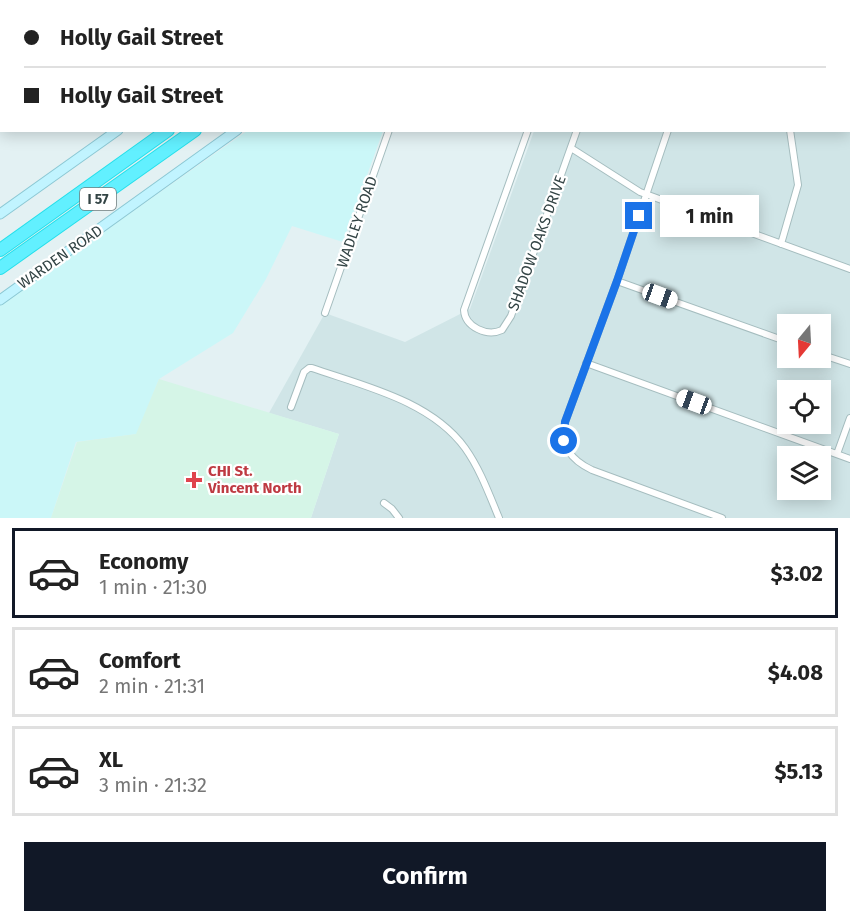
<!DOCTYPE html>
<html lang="en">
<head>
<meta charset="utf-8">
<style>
	body { margin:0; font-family:"Fira Sans",sans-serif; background:#f6f6f6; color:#222; height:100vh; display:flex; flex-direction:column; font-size:22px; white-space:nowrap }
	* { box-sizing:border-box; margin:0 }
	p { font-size:20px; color:#767676 }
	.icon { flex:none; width:33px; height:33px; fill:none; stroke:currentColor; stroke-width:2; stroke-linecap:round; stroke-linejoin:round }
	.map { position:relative; height:518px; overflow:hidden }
	.side { display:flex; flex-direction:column; background:#fff; flex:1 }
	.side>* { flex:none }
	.top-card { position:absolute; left:0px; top:0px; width:850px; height:132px; box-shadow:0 3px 15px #0003; display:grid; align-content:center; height:132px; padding:0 24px; background:#fff }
	.needle { width:39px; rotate:198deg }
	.controls { position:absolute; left:777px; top:314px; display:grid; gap:12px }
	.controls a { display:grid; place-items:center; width:54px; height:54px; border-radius:0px; background:#fff; box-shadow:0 3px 15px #0003; font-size:30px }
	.end { position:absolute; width:27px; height:27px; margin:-14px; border:8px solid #1a73e8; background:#fff; box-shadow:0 0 0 3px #fff }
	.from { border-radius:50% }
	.bubble { position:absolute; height:42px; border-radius:0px; background:#fff; box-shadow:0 3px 15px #0003; font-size:20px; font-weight:700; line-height:42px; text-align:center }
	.car { position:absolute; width:18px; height:36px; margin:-18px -9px; border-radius:8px; box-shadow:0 0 4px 2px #0007; background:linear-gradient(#fff 24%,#345 0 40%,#fff 0 76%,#345 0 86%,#fff 0) }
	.top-card b { display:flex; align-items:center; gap:21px; height:57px; font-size:22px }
	.top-card b+b { border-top:2px solid #e0e0e0 }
	.top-card i { width:15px; height:15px; background:#222 }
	ul { padding:10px 0 0; list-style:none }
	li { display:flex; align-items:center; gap:18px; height:90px; margin:0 12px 9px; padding:0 12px; border:3px solid #e0e0e0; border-radius:0px }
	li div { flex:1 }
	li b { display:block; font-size:22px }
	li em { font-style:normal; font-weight:700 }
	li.current { border-color:#111827 }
	li>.icon { width:54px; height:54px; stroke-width:1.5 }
	.cta { display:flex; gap:12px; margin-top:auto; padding:12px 24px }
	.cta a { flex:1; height:69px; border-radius:0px; background:#111827; color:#fff; font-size:24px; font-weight:700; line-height:69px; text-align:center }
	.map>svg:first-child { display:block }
</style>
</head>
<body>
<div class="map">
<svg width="850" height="518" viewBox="0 0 850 518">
	<rect width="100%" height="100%" fill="#e3f1f3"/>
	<!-- residential -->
	<path fill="#d0e5e7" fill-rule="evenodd" d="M817 0H850V518H311L339 434 269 413 325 313 405 342 470 309 534 131 849 130V2ZM788 324H820V357H788ZM788 390H820V423H788ZM788 456H820V489H788Z"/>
	<!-- commercial -->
	<path fill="#cbf7f8" d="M247 131H383L343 242 292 226 266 279 233 333 159 379 137 434 76 442 51 518H0V305Z"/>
	<!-- medical -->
	<path fill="#d5f5e7" d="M159 379 339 434 311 518H51L77 442 136 434Z"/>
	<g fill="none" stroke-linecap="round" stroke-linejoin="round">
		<!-- minor casing -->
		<g stroke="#a5bdbf" stroke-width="8">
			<path id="minor" d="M428 0V2
				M563 0 564 2
				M0 29H2
				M528 130 464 310C465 327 487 337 502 330L511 316 577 130
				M668 130 617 281 565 422C560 446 571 460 592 470L722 518
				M571 148 640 192 850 269
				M781 244 798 185 790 130
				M617 281 788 342
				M325 313 389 130
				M820 354 850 364
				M586 363 850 459
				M291 407 304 372 309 368H312C364 386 431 401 465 448 480 469 489 494 499 518
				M837 454 850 418
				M384 503 392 509 399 518"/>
		</g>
		<!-- secondary casing -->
		<g stroke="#8cc8d4" stroke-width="11">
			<path id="secondary" d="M299 2 302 0
				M419 2 421 0
				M0 214 118 130
				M0 300 237 130"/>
		</g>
		<!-- motorway casing -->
		<g stroke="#26dfea" stroke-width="14">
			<path id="motorway" d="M350 2 352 0
				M377 2 379 0
				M0 250 168 130
				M0 268 195 130"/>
		</g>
		<!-- minor -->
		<use href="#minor" stroke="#fff" stroke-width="6"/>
		<!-- secondary -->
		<use href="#secondary" stroke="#c1f4ff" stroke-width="9"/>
		<!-- motorway -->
		<use href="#motorway" stroke="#62f0ff" stroke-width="12"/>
	</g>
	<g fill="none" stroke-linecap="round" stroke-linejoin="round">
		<!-- route -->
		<path stroke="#1a73e8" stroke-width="8" d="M564 441 565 422 617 281 639 216"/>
	</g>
	<!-- markers -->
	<path fill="#e0444e" stroke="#fff" stroke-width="2" d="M191 471h6v6h6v6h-6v6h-6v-6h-6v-6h6z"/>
	<g text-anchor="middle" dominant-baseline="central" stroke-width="4.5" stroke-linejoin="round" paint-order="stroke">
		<!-- shield labels -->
		<rect fill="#fff" stroke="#707c7d" stroke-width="1.5" x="80" y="188" width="36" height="22" rx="4.5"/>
		<g font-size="14" font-weight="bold" fill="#334445">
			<text x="98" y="199">I 57</text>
		</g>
		<!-- street labels -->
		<g font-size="15" fill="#334445" stroke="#fff">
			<text transform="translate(357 222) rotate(-71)">WADLEY ROAD</text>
			<text transform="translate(537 243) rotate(-70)">SHADOW OAKS DRIVE</text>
			<text transform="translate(60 257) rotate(-35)">WARDEN ROAD</text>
		</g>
		<!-- health labels -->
		<g font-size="15" font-weight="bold" fill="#be3a42" stroke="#fff" text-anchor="start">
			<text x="208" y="471">CHI St.<tspan x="208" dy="17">Vincent North</tspan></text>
		</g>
	</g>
</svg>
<div class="controls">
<a><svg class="needle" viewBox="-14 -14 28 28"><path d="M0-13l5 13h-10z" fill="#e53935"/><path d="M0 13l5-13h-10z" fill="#767676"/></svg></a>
<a><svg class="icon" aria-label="locate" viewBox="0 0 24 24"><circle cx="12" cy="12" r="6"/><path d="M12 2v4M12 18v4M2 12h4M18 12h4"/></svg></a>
<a><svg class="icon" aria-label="layers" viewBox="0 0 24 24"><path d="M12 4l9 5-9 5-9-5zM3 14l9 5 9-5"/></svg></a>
</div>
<i class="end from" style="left:564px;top:441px"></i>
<i class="end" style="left:639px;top:216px"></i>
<div class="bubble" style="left:660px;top:195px;width:99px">1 min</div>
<i class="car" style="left:660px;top:296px;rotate:110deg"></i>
<i class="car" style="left:694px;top:402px;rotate:290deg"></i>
<div class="top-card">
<b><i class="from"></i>Holly Gail Street</b>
<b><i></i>Holly Gail Street</b>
</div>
</div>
<section class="side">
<ul>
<li class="current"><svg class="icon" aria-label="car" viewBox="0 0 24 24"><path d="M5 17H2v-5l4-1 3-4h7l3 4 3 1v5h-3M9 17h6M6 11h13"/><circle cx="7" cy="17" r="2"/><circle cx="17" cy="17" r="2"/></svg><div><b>Economy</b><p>1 min · 21:30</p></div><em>$3.02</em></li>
<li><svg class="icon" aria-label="car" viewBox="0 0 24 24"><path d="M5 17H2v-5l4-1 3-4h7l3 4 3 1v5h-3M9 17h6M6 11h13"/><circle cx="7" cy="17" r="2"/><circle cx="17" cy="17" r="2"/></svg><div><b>Comfort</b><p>2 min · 21:31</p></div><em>$4.08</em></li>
<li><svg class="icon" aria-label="car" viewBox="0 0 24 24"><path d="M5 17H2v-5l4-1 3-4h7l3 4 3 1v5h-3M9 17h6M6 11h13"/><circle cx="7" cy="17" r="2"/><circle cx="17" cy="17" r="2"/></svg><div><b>XL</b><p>3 min · 21:32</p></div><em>$5.13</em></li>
</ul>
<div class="cta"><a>Confirm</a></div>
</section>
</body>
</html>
